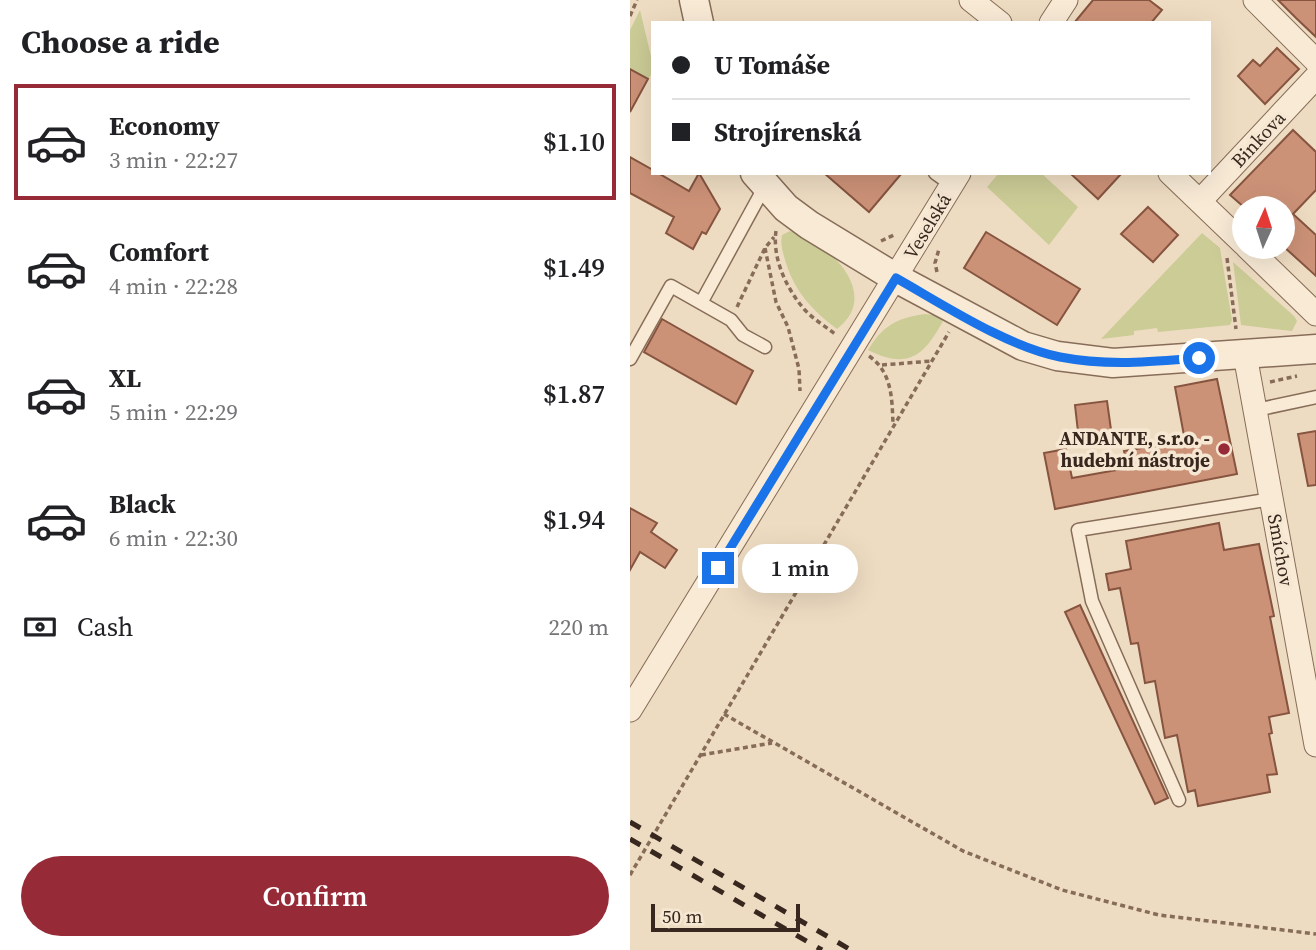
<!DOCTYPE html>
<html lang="en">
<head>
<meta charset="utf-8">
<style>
	body { margin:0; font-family:"Source Serif 4",serif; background:#f6f6f6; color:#202124; height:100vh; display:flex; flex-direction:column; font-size:26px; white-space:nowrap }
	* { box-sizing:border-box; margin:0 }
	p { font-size:23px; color:#757577 }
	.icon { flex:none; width:38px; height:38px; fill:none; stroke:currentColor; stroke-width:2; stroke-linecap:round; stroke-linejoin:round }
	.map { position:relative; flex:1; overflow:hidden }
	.sheet { display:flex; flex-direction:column; background:#fff; width:630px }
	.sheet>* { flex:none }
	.guide { position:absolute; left:21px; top:21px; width:560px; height:154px; border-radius:0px; box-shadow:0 7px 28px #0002; display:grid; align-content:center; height:154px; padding:0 21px; background:#fff }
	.needle { width:46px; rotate:3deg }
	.controls { position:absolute; left:602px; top:196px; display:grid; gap:14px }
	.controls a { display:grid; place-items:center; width:63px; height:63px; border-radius:50%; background:#fff; box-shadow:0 7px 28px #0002; font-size:35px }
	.scale { position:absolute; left:21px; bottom:18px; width:149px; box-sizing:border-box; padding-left:7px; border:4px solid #37271e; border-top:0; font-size:19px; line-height:24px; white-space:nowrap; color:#37271e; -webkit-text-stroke:5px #f5e7d2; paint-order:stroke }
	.end { position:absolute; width:32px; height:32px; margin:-16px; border:9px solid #1a73e8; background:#fff; box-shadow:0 0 0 4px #fff }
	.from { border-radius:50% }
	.bubble { position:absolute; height:49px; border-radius:24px; background:#fff; box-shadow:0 7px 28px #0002; font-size:23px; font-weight:600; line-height:49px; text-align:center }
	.guide b { display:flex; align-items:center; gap:24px; height:66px; font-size:26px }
	.guide b+b { border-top:2px solid #e0e0e0 }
	.guide i { width:18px; height:18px; background:#202124 }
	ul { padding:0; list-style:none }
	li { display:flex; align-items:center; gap:21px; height:116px; margin:0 14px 10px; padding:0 7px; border:4px solid transparent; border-radius:0px }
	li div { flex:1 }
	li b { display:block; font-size:26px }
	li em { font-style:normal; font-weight:600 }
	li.current { border-color:#962a37 }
	li>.icon { width:63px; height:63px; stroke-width:1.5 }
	h2 { padding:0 21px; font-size:32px; line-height:84px }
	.pay { display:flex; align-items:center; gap:18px; height:77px; padding:0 21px; font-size:26px }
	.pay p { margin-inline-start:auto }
	.cta { display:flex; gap:14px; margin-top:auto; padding:14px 21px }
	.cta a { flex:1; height:80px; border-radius:42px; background:#962a37; color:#fff; font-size:28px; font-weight:600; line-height:80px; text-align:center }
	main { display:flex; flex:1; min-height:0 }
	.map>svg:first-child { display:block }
</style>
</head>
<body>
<main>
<section class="sheet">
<h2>Choose a ride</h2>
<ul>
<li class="current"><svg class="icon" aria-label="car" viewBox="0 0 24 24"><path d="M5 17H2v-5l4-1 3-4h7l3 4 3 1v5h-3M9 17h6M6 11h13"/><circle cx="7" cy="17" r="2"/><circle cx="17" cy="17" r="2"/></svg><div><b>Economy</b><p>3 min · 22:27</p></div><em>$1.10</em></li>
<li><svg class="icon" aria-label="car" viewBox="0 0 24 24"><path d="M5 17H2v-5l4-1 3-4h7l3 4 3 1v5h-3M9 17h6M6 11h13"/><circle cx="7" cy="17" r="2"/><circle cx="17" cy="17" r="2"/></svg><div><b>Comfort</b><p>4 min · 22:28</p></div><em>$1.49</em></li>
<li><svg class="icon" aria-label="car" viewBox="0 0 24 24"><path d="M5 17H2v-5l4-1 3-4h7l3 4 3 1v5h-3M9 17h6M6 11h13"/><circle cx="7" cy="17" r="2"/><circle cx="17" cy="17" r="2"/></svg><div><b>XL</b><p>5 min · 22:29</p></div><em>$1.87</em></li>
<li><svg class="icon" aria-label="car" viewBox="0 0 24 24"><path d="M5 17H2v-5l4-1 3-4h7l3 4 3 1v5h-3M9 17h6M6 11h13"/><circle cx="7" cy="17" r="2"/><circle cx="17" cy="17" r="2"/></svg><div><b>Black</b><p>6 min · 22:30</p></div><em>$1.94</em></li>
</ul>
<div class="pay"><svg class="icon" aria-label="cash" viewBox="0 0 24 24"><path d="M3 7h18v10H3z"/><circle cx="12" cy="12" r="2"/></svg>Cash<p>220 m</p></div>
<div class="cta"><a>Confirm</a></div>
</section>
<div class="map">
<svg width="686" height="950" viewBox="0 0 686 950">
	<rect width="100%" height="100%" fill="#eedcc2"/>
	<!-- green -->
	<path fill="#cbcc96" d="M10 10 23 65V73L18 79 0 69V30Z
		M369 173H411L448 207 419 245 357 187Z
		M160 231C198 241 253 294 207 329 183 311 165 292 156 263 153 253 150 245 152 235Z
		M572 233 590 248 602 320 600 325 528 332 527 328 504 331V335L471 339Z
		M603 262 664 316 667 321 662 331 611 325Z
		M295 314 310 316 313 321C294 356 278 370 238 350 253 326 266 318 295 314Z"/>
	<!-- building -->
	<path fill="#cc9278" stroke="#86543f" stroke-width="2" d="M463 0H519L532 10 521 23H444Z
		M648 0H686V37L666 18Z
		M647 48 669 69 635 104 608 76 623 60 630 66Z
		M0 69 18 79 0 112Z
		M663 130 686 152V190L663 214 686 235V276L653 246V208H615L600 195Z
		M0 157 23 170V173H28L59 191 69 173 90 209 76 234 72 232 63 249 36 233 44 217 0 193Z
		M194 173H272L239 212Z
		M440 173H492L468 199Z
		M518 207 548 235 523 262 491 234Z
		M356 232 450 289 427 325 334 268Z
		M32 319 123 371 106 404 14 352Z
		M587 379 607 474 425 509 414 453 436 449 442 478 498 468 494 451 555 441 545 387Z
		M477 401 482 437 449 441 445 405Z
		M686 431V485L678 486 668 434Z
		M0 508 27 523 21 532 47 550 35 568 10 552 0 570Z
		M589 523 594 550 629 544 644 616 640 617 659 713 639 717 642 733 639 734 647 774 637 775 640 792 568 806 565 790 558 792 547 735 535 738 525 681 515 683 508 643 501 644 490 588 479 590 476 574 501 569 496 541Z
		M450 605 538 798 525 804 435 612Z"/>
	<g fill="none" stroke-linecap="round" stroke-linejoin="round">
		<!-- service casing -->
		<g stroke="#876d59" stroke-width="15">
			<path id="service" d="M305 173 322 185
				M71 303 135 186
				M0 359 41 286 101 320 113 335 135 347
				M626 410 686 397
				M549 800 462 601 448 530 642 499"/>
		</g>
		<!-- minor casing -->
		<g stroke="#876d59" stroke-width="25">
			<path id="minor" d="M341 0 370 23
				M625 0 686 61
				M421 23 436 0
				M540 173 614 244
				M570 201 686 77
				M617 247 686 314
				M615 355 686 745
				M0 710 329 173"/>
		</g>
		<!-- tertiary casing -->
		<g stroke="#876d59" stroke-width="31">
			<path id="tertiary" d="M64 0 69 23
				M125 173 156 208 179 225 266 278 393 346 427 356 483 363 686 349"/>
		</g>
		<!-- path -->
		<path stroke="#876d59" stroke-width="3.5" stroke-dasharray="5 3.5" stroke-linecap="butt" d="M0 16 7 0
			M146 231C142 259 157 289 174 309 183 319 195 326 205 334
			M251 241 266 234
			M135 248 146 302 158 327 169 369 170 391
			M597 258 606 329
			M307 272 305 263 309 249
			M107 307 135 248 144 237
			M239 356C262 372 262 398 263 424
			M252 365 302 361
			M640 382 667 376
			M94 714 333 851 432 890 529 915 686 934
			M71 755 142 743
			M0 875 319 332"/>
		<!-- service -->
		<use href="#service" stroke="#f8ead5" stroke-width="12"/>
		<!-- minor -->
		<use href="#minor" stroke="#f8ead5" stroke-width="23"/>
		<!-- tertiary -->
		<use href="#tertiary" stroke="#f8ead5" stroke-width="28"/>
		<!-- rail -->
		<path stroke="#37271e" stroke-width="5" stroke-dasharray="12 12" stroke-linecap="butt" d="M0 822 221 950
			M0 839 192 950"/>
	</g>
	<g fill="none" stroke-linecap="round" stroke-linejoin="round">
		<!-- route -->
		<path stroke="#1a73e8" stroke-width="9" d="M88 568 266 278C314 305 376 346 430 357 476 366 522 362 569 358"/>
	</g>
	<!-- markers -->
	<circle fill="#962a37" stroke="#f5e7d2" stroke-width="2.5" cx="594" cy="449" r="7"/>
	<g text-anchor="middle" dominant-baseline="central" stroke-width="7" stroke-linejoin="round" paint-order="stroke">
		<!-- street labels -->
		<g font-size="19" fill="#37271e" stroke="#f5e7d2">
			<text transform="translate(628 139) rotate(-47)">Binkova</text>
			<text transform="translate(297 226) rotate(-59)">Veselská</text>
			<text transform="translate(651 550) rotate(80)">Smíchov</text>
		</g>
		<!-- poi labels -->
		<g font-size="19" font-weight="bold" fill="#37271e" stroke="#f5e7d2" text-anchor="end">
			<text x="580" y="438">ANDANTE, s.r.o. -<tspan x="580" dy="22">hudební nástroje</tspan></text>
		</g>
	</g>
</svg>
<div class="controls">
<a><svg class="needle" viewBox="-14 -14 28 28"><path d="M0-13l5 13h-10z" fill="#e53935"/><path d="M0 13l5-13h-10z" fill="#757577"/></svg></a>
</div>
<div class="scale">50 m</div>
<i class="end from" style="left:569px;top:358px"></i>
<i class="end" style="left:88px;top:568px"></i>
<div class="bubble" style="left:112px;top:544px;width:116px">1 min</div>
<div class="guide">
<b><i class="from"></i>U Tomáše</b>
<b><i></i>Strojírenská</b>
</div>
</div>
</main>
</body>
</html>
